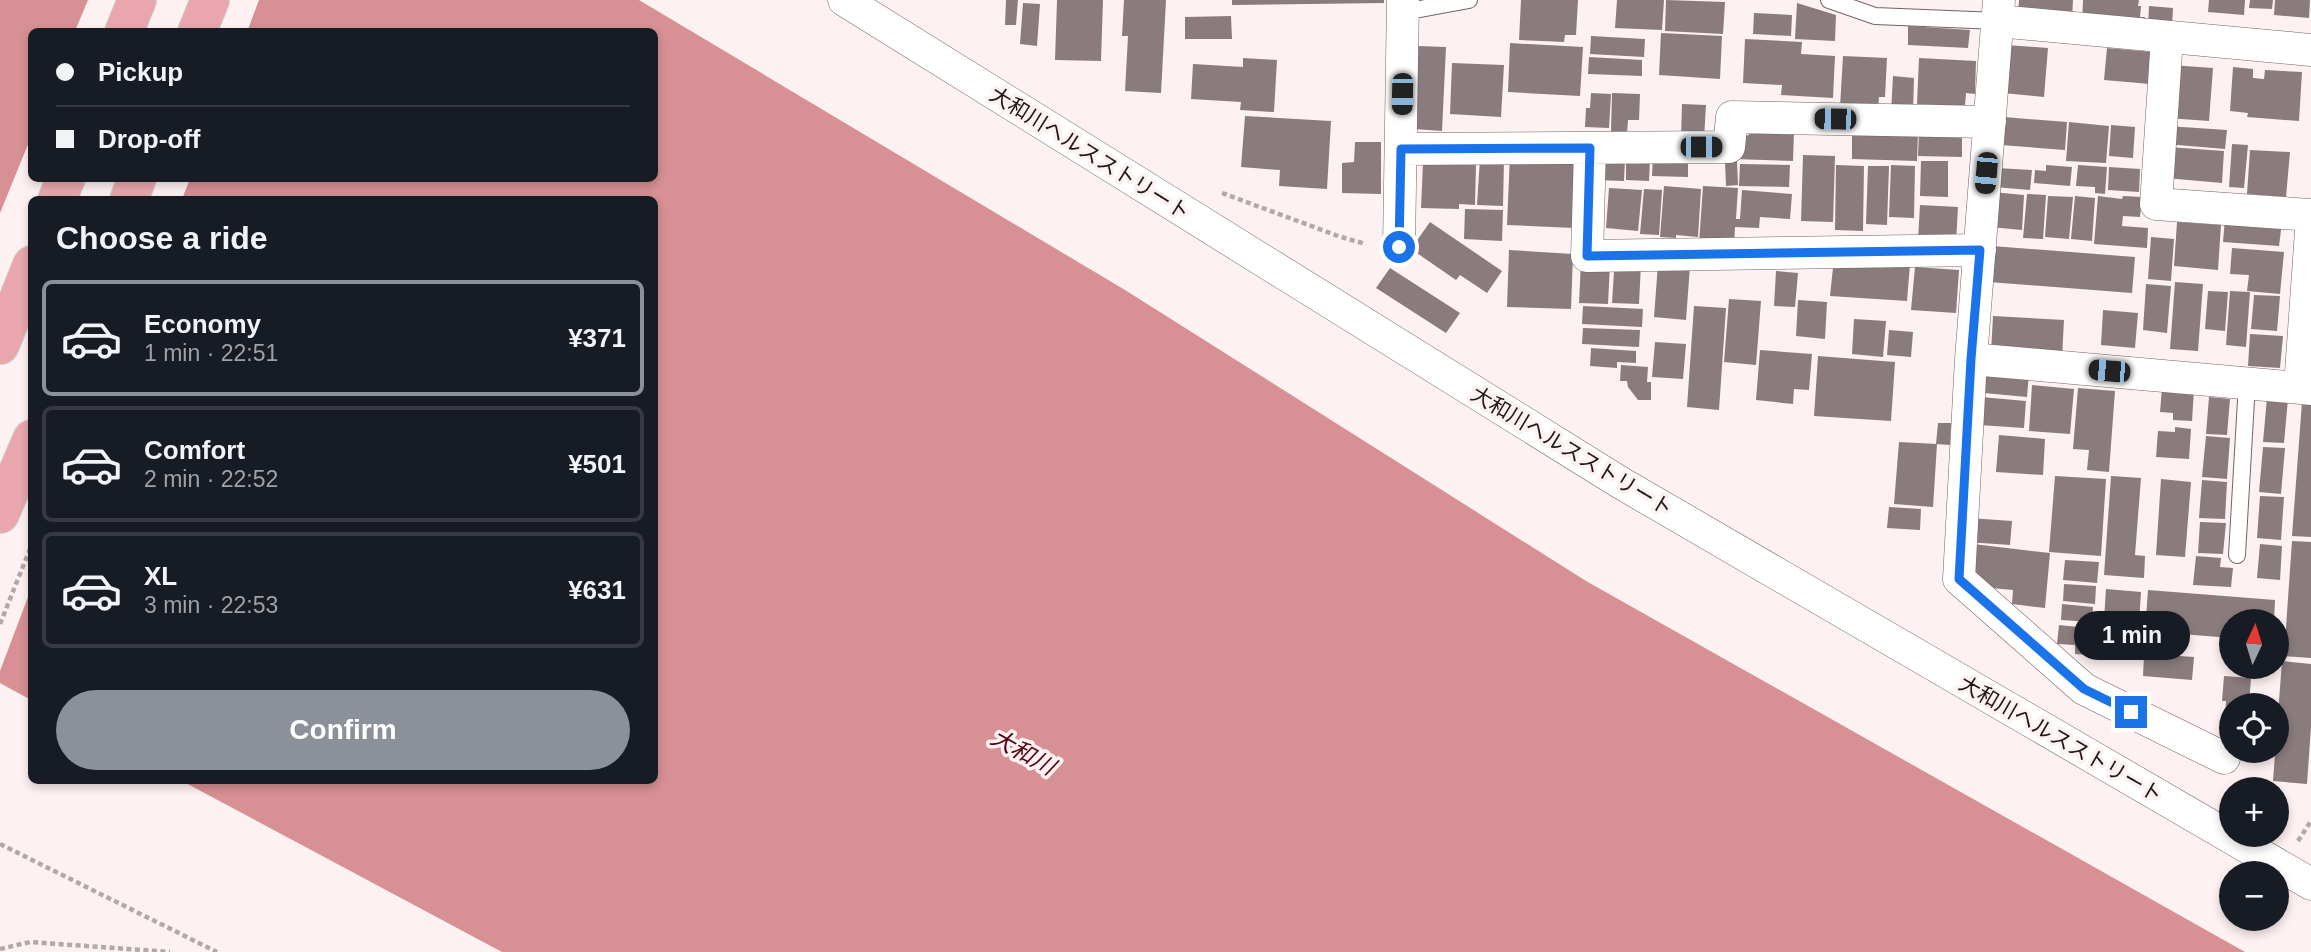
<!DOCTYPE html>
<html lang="en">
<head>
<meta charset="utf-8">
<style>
	body { margin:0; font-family:Helvetica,"Noto Sans JP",sans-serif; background:#242831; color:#f1f3f6; height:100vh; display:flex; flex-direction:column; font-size:26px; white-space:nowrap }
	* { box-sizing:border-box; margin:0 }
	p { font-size:23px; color:#9ea1a6 }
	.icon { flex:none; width:38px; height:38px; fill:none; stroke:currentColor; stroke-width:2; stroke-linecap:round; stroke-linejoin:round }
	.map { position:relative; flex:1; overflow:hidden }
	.side { position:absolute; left:28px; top:196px; width:630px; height:588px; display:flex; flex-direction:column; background:#171b24; border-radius:10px; box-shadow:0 4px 10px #0003 }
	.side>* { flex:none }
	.guide { position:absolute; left:28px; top:28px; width:630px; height:154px; border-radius:10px; box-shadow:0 4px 10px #0003; display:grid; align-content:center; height:154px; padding:0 28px; background:#171b24 }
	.needle { width:46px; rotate:4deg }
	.buttons { position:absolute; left:2219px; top:609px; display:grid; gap:14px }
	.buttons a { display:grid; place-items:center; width:70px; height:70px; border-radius:50%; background:#171b24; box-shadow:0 4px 10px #0003; font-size:35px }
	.end { position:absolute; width:32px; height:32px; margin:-16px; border:9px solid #1a73e8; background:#fff; box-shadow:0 0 0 4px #fff }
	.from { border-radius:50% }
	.bubble { position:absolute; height:49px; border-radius:24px; background:#171b24; box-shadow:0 4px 10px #0003; font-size:23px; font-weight:600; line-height:49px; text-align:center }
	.car { position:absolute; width:21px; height:42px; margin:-21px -10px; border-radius:9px; box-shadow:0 0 5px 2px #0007; background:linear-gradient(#222 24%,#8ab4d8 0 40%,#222 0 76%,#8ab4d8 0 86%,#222 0) }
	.guide b { display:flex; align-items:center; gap:24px; height:66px; font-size:26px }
	.guide b+b { border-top:2px solid #363941 }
	.guide i { width:18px; height:18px; background:#f1f3f6 }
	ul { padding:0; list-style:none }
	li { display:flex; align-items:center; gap:21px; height:116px; margin:0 14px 10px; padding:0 14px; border:4px solid #363941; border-radius:10px }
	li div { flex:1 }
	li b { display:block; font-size:26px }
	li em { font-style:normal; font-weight:600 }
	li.current { border-color:#8c9099 }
	li>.icon { width:63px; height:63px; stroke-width:1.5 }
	h2 { padding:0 28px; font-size:32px; line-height:84px }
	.cta { display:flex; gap:14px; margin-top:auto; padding:14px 28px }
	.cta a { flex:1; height:80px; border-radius:42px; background:#8c9099; color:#fff; font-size:28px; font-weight:600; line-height:80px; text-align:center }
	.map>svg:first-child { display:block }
</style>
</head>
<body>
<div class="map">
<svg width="2311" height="952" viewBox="0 0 2311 952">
	<rect width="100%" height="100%" fill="#fef1f1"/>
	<!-- water -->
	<path fill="#d79094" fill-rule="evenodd" d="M0 0H639L1125 290 1586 581 2245 952H502L182 781 654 780V200H32L31 700 0 683ZM32 32H654V178H32Z"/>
	<!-- pier -->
	<path fill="#fef1f1" d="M88 0H259L247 32 75 31Z
		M31 137 32 178 190 179 182 199 32 200 31 589 0 671V213Z"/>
	<!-- building -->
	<path fill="#8a7c7c" d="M1006 0H1018L1016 25H1005Z
		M1057 0H1103L1101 61 1055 60Z
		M1124 0H1166L1161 93 1125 91 1128 36H1122Z
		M1232 0H1384V3L1232 5Z
		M1521 0H1578L1576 35H1565L1564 42 1519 40Z
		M1617 0H1664L1662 30 1615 28Z
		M1666 0 1725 2 1723 34 1665 31Z
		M2019 0H2073L2072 19 2018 15Z
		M2083 0H2139L2138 6H2141L2140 17H2145V27L2082 23Z
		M2209 0H2245L2244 15 2208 12Z
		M2250 0H2273L2272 9 2249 8Z
		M2275 0H2310L2309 18 2274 15Z
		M1023 3 1040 4 1037 46 1020 44Z
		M1797 3 1836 15 1835 41 1795 39Z
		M2149 6 2173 8 2172 28 2148 26Z
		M1754 13 1792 15 1791 36 1753 34Z
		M1231 16 1232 39H1185V17Z
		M1908 26 1970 30 1968 48 1908 45Z
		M1661 33 1722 36 1720 79 1659 75Z
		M1591 36 1645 39 1644 57 1590 54Z
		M1745 39 1802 42 1801 54 1835 56 1833 98 1781 95 1782 85 1743 83Z
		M1510 43 1583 47 1580 96 1508 92Z
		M2006 45 2048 48 2044 97 2003 93Z
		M1418 46 1446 47 1442 131 1414 129Z
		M2107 48 2153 52 2150 84 2104 80Z
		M1843 56 1887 58 1885 97H1879L1878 109 1840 107Z
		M1589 57 1642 60V76L1588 74Z
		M1243 58 1277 60 1274 112 1240 110 1241 102 1191 99 1193 64 1243 67Z
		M1919 58 1976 61 1975 94 1966 93 1965 106 1917 104Z
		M1452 63 1504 65 1501 117 1450 114Z
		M2171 65 2213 68 2209 121 2167 118Z
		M2233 67 2253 69V78L2264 79 2265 70 2302 72 2299 121 2247 117 2248 113 2230 111Z
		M1893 76 1914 78 1913 114 1891 113Z
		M1591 93 1611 94 1609 128 1585 127 1586 108H1590Z
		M1612 93 1640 94 1639 120H1628L1627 134 1611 133Z
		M1682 104 1706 105 1704 139 1681 138Z
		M1245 116 1331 121 1327 189 1279 186 1280 170 1241 167Z
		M2004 117 2067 122 2065 150 2001 145Z
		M2069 122 2109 126 2106 163 2066 161Z
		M2111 125 2135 127 2133 158 2109 156Z
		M2167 126 2227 130 2225 149 2166 144Z
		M1756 130 1794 131 1793 161 1733 159 1734 144Z
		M1919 131 1962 132V157L1918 156Z
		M1852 133 1918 134 1917 161 1852 159Z
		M1355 142H1381V194L1342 193V163L1354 162Z
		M2232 144 2248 145 2244 188 2229 187Z
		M2168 147 2224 151 2222 183 2166 178Z
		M2250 150 2290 152 2286 197 2247 194Z
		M1653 153 1688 155V177L1652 176Z
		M1510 155 1576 158 1574 228 1507 225Z
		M1803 155 1835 156 1833 222 1801 221Z
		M1596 158 1625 160 1624 181 1595 180Z
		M1480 159 1504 160 1503 206 1477 205Z
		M1626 160H1650L1649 181 1626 180Z
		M1737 161 1738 185 1726 186 1725 162Z
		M1921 161H1948V197L1920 196Z
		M1423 162 1476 164 1475 205 1459 204V209L1421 208Z
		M1740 164 1790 165 1789 187 1739 186Z
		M1836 165 1864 166 1863 231 1835 230Z
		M1891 165 1915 166 1914 218 1889 217Z
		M2046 165 2072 167 2070 186 2034 183 2035 170 2046 171Z
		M2078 165 2107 167 2105 194 2095 193V187L2076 186Z
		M1868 166H1889L1887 225 1866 224Z
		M2109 167 2140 169 2139 192 2108 190Z
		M1996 168 2032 170 2030 190 1994 187Z
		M1664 186 1701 189 1698 237 1676 235V238L1660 237Z
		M1703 186 1738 188 1736 219H1740L1742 190 1792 194 1790 219 1760 217 1759 228 1735 227 1734 247 1699 244Z
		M1609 188 1642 190 1638 231 1606 228Z
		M1644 189 1662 190 1659 235 1640 234Z
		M1992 192 2024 195 2022 230 1990 227Z
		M2027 194 2046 195 2043 239 2023 238Z
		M2048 196 2073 197 2069 239 2045 237Z
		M2075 196 2095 198 2092 241 2071 239Z
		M2098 196 2122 199 2123 196 2142 197 2140 217 2123 216 2122 226 2148 228 2147 248 2094 244Z
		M1920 205 1958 207 1956 243 1918 240Z
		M1465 209 1503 210 1502 241 1464 239Z
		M2225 218 2282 222 2279 246 2223 242Z
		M1430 222 1502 271 1487 293 1460 275 1456 280 1411 249Z
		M2177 222 2221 225 2218 270 2174 266Z
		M2151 237 2174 239 2171 281 2148 279Z
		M1992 246 2135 257 2132 293 1989 282Z
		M2232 248 2284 252 2280 294 2247 291 2249 275 2230 274Z
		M1509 250 1573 254 1571 309 1507 307Z
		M1834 258 1910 264 1907 301 1830 296Z
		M1581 262 1610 264 1608 304 1579 303Z
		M1620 262 1641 264 1639 304 1612 303 1614 271 1619 272Z
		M1658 264 1690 266 1686 320 1654 317Z
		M1915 267 1959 270 1956 313 1911 310Z
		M1390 268 1460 313 1446 333 1376 288Z
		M1776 271 1798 273 1795 307 1774 306Z
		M2175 282 2203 284 2198 351 2170 349Z
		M2146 284 2171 286 2167 333 2143 330Z
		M2208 291 2228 292 2225 331 2205 329Z
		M2230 291 2250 292 2246 347 2226 345Z
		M2254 295 2280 296 2277 331 2251 329Z
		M1729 299 1761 301 1756 365 1724 362Z
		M1798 300 1827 302 1825 339 1796 336Z
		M1583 306 1643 309 1642 327 1582 324Z
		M1694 306 1726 308 1719 410 1687 407Z
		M2103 310 2138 313 2135 348 2101 345Z
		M1993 316 2064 320 2062 358 1991 353Z
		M1854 319 1886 321 1883 357 1852 354Z
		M1583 328 1640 330 1639 347 1582 344Z
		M1889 330 1913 332 1911 357 1887 355Z
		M2250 334 2283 336 2280 368 2248 366Z
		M1655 342 1686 344 1683 379 1652 377Z
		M1591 348 1636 351V363L1617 362V368L1590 366Z
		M1760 350 1812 354 1809 390 1794 389 1793 404 1756 400Z
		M1818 356 1895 362 1891 421 1814 416Z
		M1621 365 1648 367 1647 382H1651V400H1638L1628 387 1627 381H1620Z
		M1986 370 2029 373 2027 397 1984 393Z
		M2032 385 2074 389 2070 434 2029 431Z
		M2078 388 2115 391 2109 472 2087 470 2089 450 2073 449Z
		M2162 388 2194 390 2192 421 2173 420V413L2160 412Z
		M1981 397 2026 401 2024 428 1979 425Z
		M2209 397 2230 399 2227 435 2206 434Z
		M2267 398 2288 399 2284 443 2263 442Z
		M2302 402 2311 403V537L2292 536Z
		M1938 423H1951L1950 445 1936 444Z
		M2175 427 2191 429 2189 459 2156 457 2158 431 2175 432Z
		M1999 435 2045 439 2043 475 1996 472Z
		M2206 436 2230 438 2227 479 2202 477Z
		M1899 442 1937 444 1933 507 1894 504Z
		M2263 447 2285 448 2281 494 2259 492Z
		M2055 476 2106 479 2101 556 2049 552Z
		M2111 476 2141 478 2135 555 2145 556 2144 578 2104 575Z
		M2161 479 2191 482 2185 557 2156 555Z
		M2202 480 2227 482 2225 519 2199 518Z
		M2260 496 2284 497 2281 540 2257 538Z
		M1889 507 1921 509 1920 530 1887 528Z
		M1969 518 2012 521 2010 545 1967 542Z
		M2200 522 2226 523 2223 554 2198 553Z
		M2292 541 2311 542V658L2284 656Z
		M1973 544 2050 553 2045 608 2012 604 2013 590 1991 588 1971 571Z
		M2260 544 2282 546 2280 580 2257 578Z
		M2196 556 2221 558 2220 567 2233 568 2231 587 2193 585Z
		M2065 560 2099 562 2097 583 2063 580Z
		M2064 584 2096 586 2095 604 2063 601Z
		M2106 589 2141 592 2138 639 2123 637 2122 653 2102 651Z
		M2148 590 2275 600 2274 621H2231V638L2145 631Z
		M2062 604 2093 607 2092 622 2061 620Z
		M2059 625 2078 627V630L2094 632 2092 655 2075 654V645L2057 644Z
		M2158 648H2165L2164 655 2194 657 2192 680 2143 676 2144 656H2157Z
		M2282 661 2311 664V727L2307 784 2273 781Z
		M2224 676 2251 678 2249 705H2231V720L2225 719 2226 701H2222Z
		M2246 751H2268L2267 758 2245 756Z"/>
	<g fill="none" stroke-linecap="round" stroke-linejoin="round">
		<!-- lane casing -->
		<g stroke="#726465" stroke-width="18">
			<path id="lane" d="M1829 0 1875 16 1998 21
				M1404 12 1469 0
				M2237 555 2247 383"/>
		</g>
		<!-- street casing -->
		<g stroke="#726465" stroke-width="33">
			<path id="street" d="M844 0 1621 483 2311 884
				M1999 0 1971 359 1959 579 2084 689 2224 758
				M1998 21 2311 50
				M2167 37 2156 204 2311 215
				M1590 148 1587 256 1980 250
				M1401 149 1729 147 1732 117 1990 122
				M1399 247 1403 0
				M1971 359 2311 389
				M2300 387 2311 231"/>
		</g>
		<!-- primary casing -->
		<g stroke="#d2d1d1" stroke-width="40">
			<path id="primary" d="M124 32 137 0
				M197 32 210 0
				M57 200 66 178
				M129 200 137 178
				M0 345 32 265
				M0 514 32 439"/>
		</g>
		<!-- path -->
		<path stroke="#b3a8a8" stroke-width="4.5" stroke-dasharray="5 3.5" stroke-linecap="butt" d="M1222 193 1341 237 1366 244
			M0 624 32 544
			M2298 841 2311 821
			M0 844 217 952
			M0 949 30 942 170 952"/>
		<!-- lane -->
		<use href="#lane" stroke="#fff" stroke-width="16"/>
		<!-- street -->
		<use href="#street" stroke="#fff" stroke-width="32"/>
		<!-- primary -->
		<use href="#primary" stroke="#e9a7ad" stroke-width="38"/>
	</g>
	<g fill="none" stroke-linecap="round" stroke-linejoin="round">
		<!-- route -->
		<path stroke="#1a73e8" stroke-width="9" d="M1399 247 1401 149 1590 148 1587 256 1980 250 1971 359 1959 579 2084 689 2131 712"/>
	</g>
	<g text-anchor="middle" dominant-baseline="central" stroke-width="7" stroke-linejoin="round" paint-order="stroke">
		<!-- street labels -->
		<g font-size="21" fill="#1e1818" stroke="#fef1f1">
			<text transform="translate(1090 153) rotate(32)">大和川ヘルスストリート</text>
			<text transform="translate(1572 451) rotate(31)">大和川ヘルスストリート</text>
			<text transform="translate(2061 739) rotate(30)">大和川ヘルスストリート</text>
		</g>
		<!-- water labels -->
		<g font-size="23" font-style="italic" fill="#550015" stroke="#fef1f1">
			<text transform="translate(1023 752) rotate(29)">大和川</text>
		</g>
	</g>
</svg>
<div class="buttons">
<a><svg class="needle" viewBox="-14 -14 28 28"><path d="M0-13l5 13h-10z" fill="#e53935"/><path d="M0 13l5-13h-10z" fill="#9ea1a6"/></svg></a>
<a><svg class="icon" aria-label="locate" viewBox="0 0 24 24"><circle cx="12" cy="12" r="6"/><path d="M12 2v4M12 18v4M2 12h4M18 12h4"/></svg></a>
<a>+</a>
<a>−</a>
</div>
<i class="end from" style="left:1399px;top:247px"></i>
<i class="end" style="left:2131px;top:712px"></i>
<div class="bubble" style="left:2074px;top:611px;width:116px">1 min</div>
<i class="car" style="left:1402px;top:94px;rotate:181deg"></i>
<i class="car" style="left:1835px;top:119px;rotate:271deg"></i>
<i class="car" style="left:1701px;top:147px;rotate:90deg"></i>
<i class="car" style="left:1986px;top:173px;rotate:185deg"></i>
<i class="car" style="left:2109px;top:371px;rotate:275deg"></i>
<div class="guide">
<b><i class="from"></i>Pickup</b>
<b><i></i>Drop-off</b>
</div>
<section class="side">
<h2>Choose a ride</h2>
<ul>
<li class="current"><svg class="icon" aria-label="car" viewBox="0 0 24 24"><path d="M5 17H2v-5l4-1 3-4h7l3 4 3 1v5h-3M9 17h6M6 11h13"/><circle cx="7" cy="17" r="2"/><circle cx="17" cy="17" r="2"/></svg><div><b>Economy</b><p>1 min · 22:51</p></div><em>¥371</em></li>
<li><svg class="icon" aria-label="car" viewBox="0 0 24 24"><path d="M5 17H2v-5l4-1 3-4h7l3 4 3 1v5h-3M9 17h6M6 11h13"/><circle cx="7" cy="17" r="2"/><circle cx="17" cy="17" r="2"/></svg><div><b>Comfort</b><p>2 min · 22:52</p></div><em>¥501</em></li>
<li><svg class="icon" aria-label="car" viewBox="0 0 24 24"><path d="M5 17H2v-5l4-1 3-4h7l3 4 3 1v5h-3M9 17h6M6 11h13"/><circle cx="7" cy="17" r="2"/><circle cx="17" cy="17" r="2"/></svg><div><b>XL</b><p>3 min · 22:53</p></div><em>¥631</em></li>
</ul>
<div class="cta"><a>Confirm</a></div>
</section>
</div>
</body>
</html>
